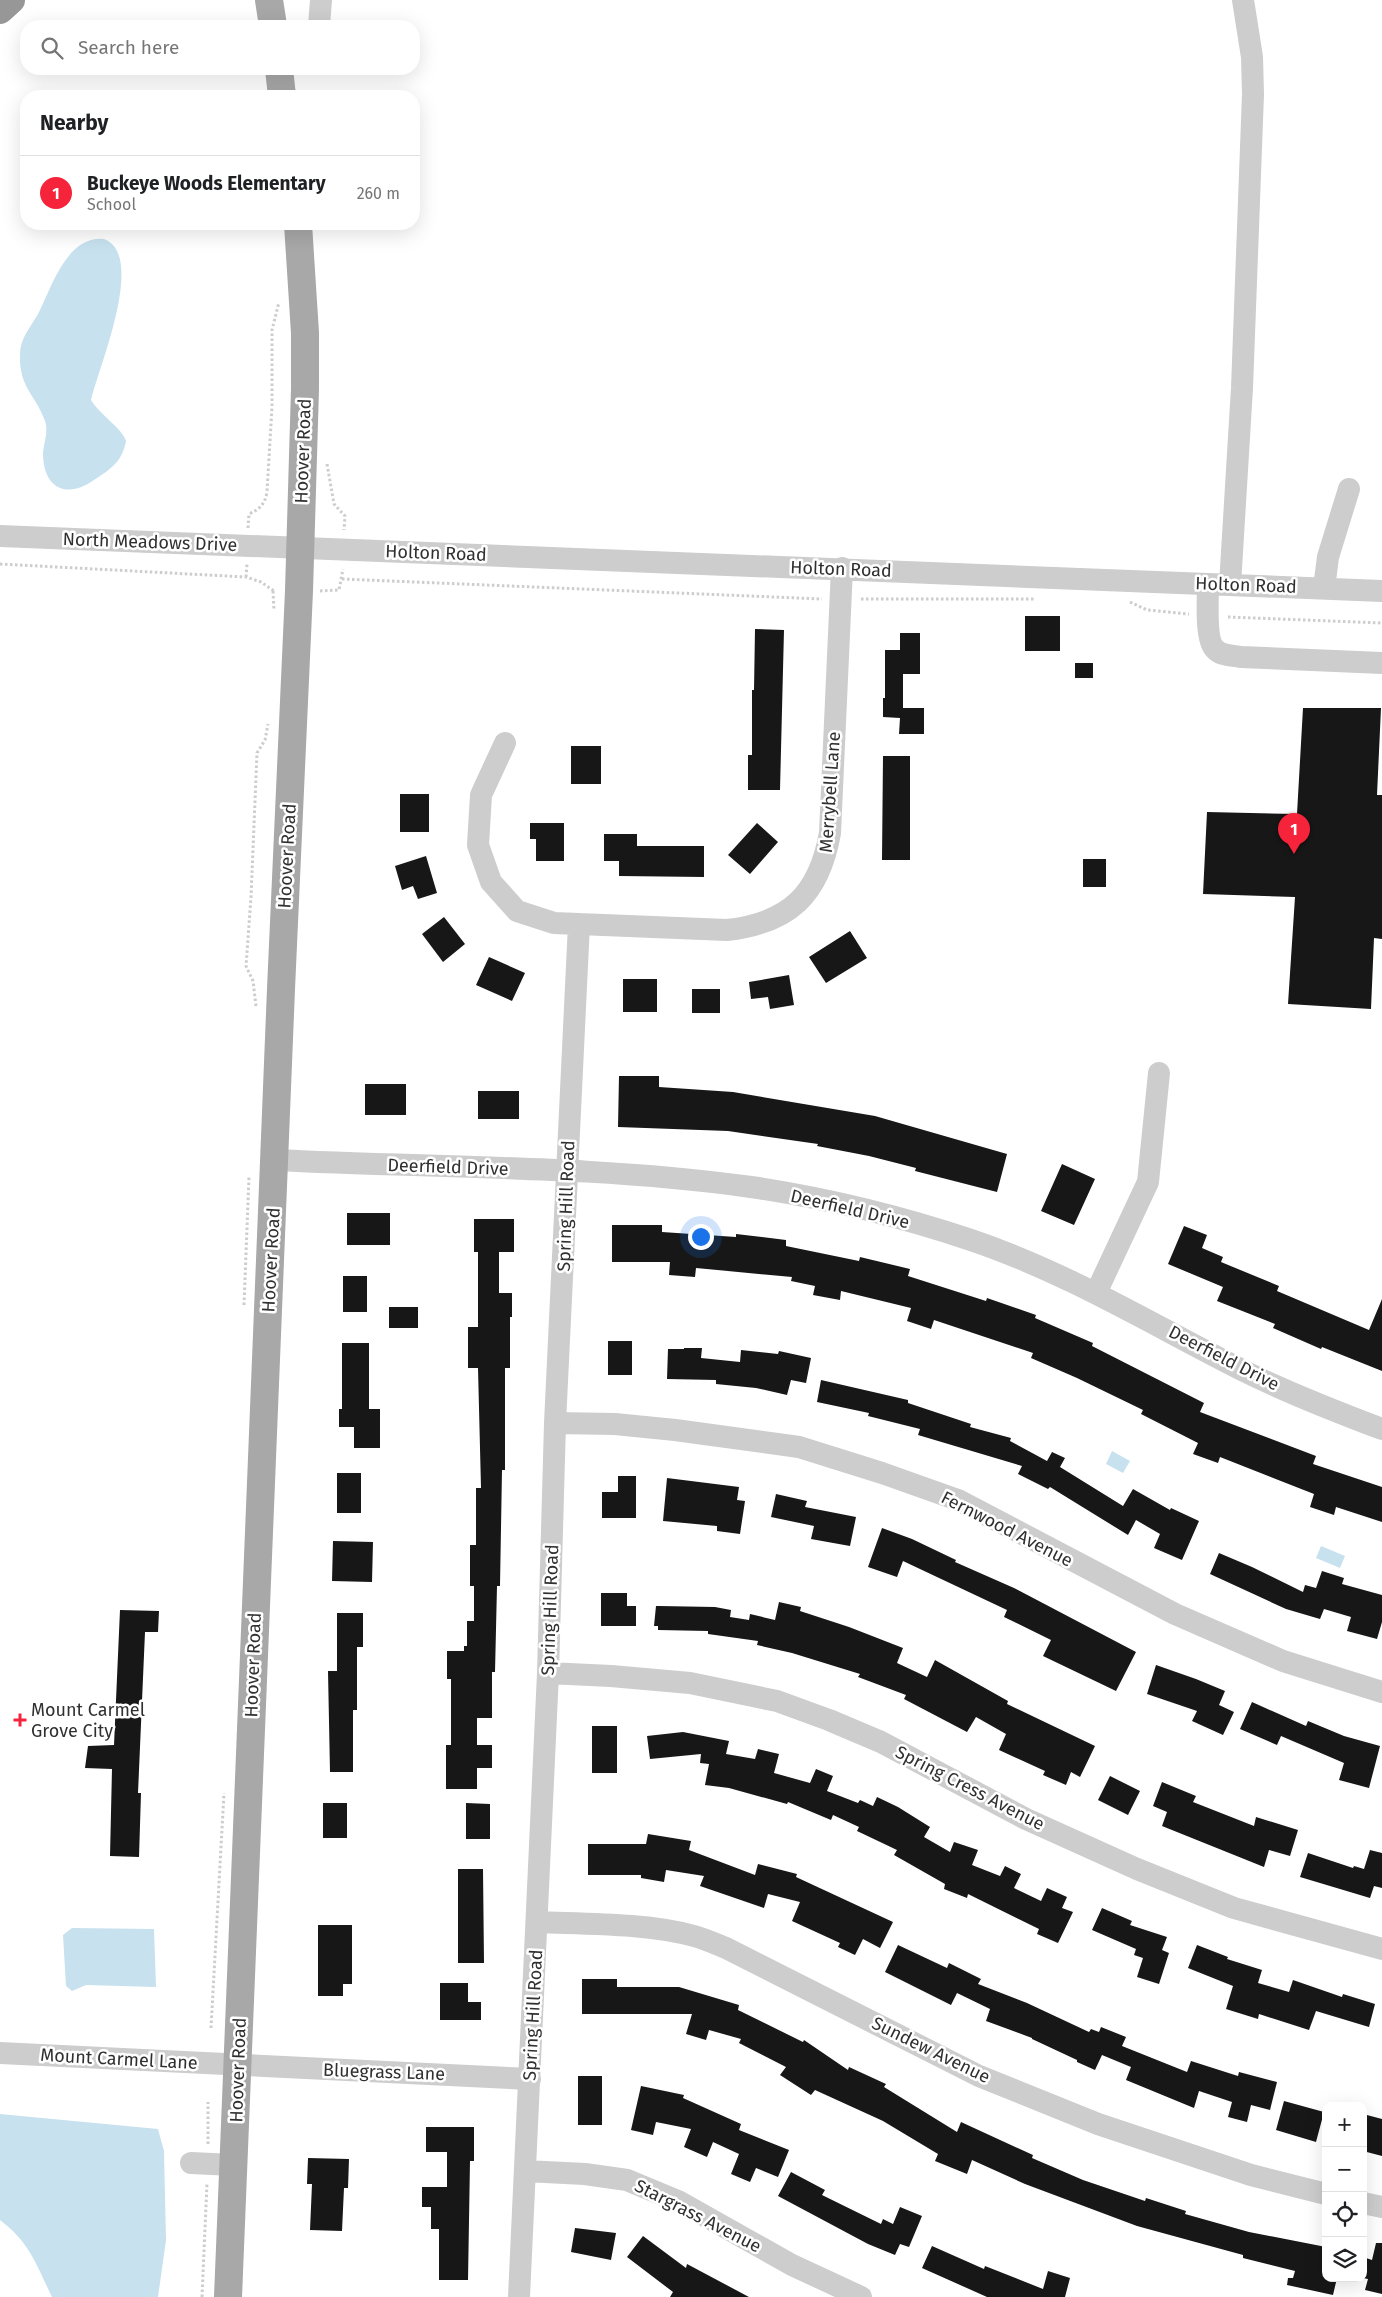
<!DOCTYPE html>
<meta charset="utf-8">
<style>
body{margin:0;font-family:"Fira Sans",sans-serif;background:#f2f2f2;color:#202124}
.controls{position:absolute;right:15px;bottom:15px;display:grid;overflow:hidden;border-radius:10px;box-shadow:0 5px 20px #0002}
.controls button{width:45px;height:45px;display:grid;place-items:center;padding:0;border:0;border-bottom:1px solid #e0e0e0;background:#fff;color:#202124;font:25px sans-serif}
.you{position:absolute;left:700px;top:1236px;width:18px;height:18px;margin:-12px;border:4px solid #fff;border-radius:50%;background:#1a73e8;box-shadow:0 0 0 8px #1a73e833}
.badge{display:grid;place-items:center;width:32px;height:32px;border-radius:50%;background:#f5243a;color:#fff;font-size:16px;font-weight:700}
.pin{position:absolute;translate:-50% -41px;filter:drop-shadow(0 1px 2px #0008)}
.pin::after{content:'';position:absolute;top:26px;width:18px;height:15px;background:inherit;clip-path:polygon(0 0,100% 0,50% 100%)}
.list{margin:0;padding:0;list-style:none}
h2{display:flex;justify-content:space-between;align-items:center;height:65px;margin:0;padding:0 20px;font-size:21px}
h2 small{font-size:16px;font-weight:400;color:#757577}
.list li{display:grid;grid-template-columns:32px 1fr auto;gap:15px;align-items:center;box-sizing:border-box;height:75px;padding:0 20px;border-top:1px solid #e0e0e0}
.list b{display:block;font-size:19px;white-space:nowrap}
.list p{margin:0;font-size:16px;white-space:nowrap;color:#757577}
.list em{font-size:16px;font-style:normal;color:#757577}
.icon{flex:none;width:28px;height:28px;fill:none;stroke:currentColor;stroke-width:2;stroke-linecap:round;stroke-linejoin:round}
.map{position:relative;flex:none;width:1382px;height:2297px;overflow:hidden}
.search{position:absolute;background:#fff;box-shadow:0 5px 20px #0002;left:20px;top:20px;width:400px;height:55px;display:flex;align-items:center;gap:12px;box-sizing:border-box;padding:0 18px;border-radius:20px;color:#757577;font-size:19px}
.panel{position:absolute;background:#fff;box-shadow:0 5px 20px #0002;left:20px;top:90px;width:400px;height:140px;border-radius:20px}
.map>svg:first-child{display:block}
</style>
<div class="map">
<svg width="1382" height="2297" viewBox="0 0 1382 2297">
<rect width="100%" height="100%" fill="#fff"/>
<path fill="#c7e1ef" d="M104,239C147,255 98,369 91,400C99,414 122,428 126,441C122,462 111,469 94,480C67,499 44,489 43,455C43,444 49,433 45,421C36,395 19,388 20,355C20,338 30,328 38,314C52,287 66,236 104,239Z
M1112,1451L1130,1461L1123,1473L1106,1464Z
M1321,1546L1345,1556L1340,1568L1316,1558Z
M72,1928L154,1929L156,1987L86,1985L72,1991L66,1986L63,1935Z
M0,2114L158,2129L164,2151L166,2240L158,2297H52C36,2264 30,2243 0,2220Z"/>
<path fill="#171717" d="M1025,616H1060V651H1025Z
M755,629L784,630L780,790H748V755H752V690H754Z
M900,633H920V674H903V708H924V734H899L900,718L883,717V698H885V650H900Z
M1075,663H1093V678H1075Z
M1303,708H1381L1377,795H1382V939L1374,938L1371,1009L1288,1004L1295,897L1203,894L1207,812L1297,814Z
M571,746H601V784H571Z
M883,756H910V860H882Z
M400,794H429V832H400Z
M530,823H564V861H536V839H530Z
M757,823L778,842L750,874L728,855Z
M604,834H637V846H704V877L619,876V861H604Z
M426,856L437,893L418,899L413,886L402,890L395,866Z
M1083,859H1106V887H1083Z
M444,917L465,944L443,962L422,934Z
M850,931L867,958L826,983L809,957Z
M489,957L525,973L512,1001L476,985Z
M789,975L794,1005L770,1009L768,997L751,999L749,982Z
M623,979H657V1012H623Z
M692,989H720V1013H692Z
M619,1076H659V1087L733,1092L875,1116L1007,1154L997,1192L915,1171L916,1168L869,1156L817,1146L818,1144L728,1131L618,1127Z
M365,1084H406V1115H365Z
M478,1091H519V1119H478Z
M1062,1164L1095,1179L1074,1225L1041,1211Z
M347,1213H390V1245H347Z
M474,1219H514V1252H499V1293H512V1317H510V1368H505V1470H502L500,1586H497L495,1672H492V1718H477V1745H492V1768H477V1789H446V1745H451V1679H447V1651H464V1646H467V1621H474V1586H470V1545H476V1488H481L478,1368H468V1327H478V1252H474Z
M612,1225H662V1232L736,1237V1234L786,1240V1246L859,1261L860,1257L910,1269L908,1276L986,1301L987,1298L1036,1315L1035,1318L1093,1343L1092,1346L1204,1403L1200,1412L1316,1456L1313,1464L1382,1487V1522L1336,1507L1334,1515L1310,1507L1314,1494L1220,1457L1218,1463L1193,1454L1198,1443L1141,1414L1143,1410L1077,1378L1031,1358L1033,1353L934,1320L931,1329L907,1321L911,1308L841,1291L840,1300L813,1295L815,1286L791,1281L792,1277L696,1268L695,1277L669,1275L670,1262H612Z
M1184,1226L1207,1235L1202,1248L1223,1257L1221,1262L1279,1286L1277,1291L1369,1330L1382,1299V1371L1322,1347L1321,1349L1273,1328L1275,1324L1217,1301L1223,1287L1168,1264Z
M343,1276H367V1312H343Z
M389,1307H418V1328H389Z
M608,1341H632V1375H608Z
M342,1343H369V1409H380V1448H354V1427H339V1409H342Z
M684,1348H702L701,1358L740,1362L741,1350L778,1354L779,1351L811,1358L806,1383L791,1380L787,1395L756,1388L716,1384V1380L667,1379L668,1349H684Z
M821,1380L908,1400V1403L971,1424L970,1427L1011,1438L1010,1441L1047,1461L1052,1452L1065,1458L1060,1467L1123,1506L1133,1489L1170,1510L1171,1508L1199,1521L1182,1560L1154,1548L1160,1534L1136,1520L1128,1535L1050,1487L1048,1489L1018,1474L1022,1466L918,1435L920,1429L868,1416L869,1413L817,1402Z
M337,1473H361V1513H337Z
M618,1476H636V1518H602V1492H618Z
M667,1478L739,1487L737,1500L745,1501L740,1534L717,1531V1526L663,1521Z
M776,1494L807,1501L805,1507L856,1517L850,1546L811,1539L814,1526L771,1517Z
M882,1528L912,1539L956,1560L955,1562L1014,1588L1136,1652L1116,1691L1043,1656L1051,1640L1004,1617L1007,1610L903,1561L897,1577L868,1567Z
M333,1541L373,1542L372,1582L332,1581Z
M1219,1553L1252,1567L1303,1592L1305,1585L1316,1588L1322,1571L1344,1578L1342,1584L1382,1595V1622L1377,1639L1347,1631L1351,1617L1324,1609L1320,1619L1286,1609L1210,1574Z
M601,1593H627V1606H636V1626H601Z
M779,1602L801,1607L800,1611L849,1627L903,1648L897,1663L927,1677L935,1660L1008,1701L1007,1704L1095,1746L1080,1777L1071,1772L1066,1785L1043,1775L1045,1771L999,1750L1006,1734L976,1717L967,1732L904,1699L906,1695L858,1677L860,1674L792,1653L757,1645L758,1641L708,1634V1631L658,1630V1626H654L656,1606H659L715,1607L731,1610L730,1617L749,1620L750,1614L775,1620Z
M120,1610L159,1611L158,1632H145L138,1793H141L139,1857L110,1856L112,1769L85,1768L88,1746L114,1745Z
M337,1613H363V1647H357V1710H353V1772H330L328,1671H337Z
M1156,1665L1196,1679L1225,1691L1219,1705L1234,1712L1223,1735L1192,1721L1197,1711L1147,1694Z
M1252,1702L1306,1726L1308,1721L1344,1736L1380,1746L1369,1788L1339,1780L1344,1763L1281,1736L1277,1745L1240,1729Z
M592,1726H617V1773H592Z
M683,1732L729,1741L726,1754L755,1759L758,1749L779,1754L774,1773L810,1783L816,1769L833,1776L827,1791L858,1803L860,1800L873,1806L877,1797L898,1807L930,1827L924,1837L950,1852L954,1842L978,1850L972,1865L1000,1876L1005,1866L1021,1874L1014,1888L1041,1901L1047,1888L1067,1897L1062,1908L1073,1912L1058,1943L1037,1934L1039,1929L968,1894L967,1898L944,1889L945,1884L894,1855L897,1850L857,1831L859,1827L833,1815L831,1820L788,1802L787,1804L729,1788L705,1785L709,1764L700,1763L701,1754L650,1759L647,1736Z
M1110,1776L1140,1791L1128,1815L1098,1800Z
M1162,1782L1196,1796L1193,1802L1254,1826L1256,1817L1298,1830L1290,1856L1269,1850L1264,1867L1162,1826L1167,1812L1153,1806Z
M323,1803H347V1838H323Z
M466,1803L490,1804V1839H466Z
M648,1834L691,1841L689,1850L755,1875L758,1864L797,1874L796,1877L893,1922L880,1948L863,1939L855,1955L838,1947L840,1943L792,1921L800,1902L768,1894L764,1908L700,1886L704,1876L666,1870L664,1882L641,1878V1875H588V1844H646Z
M1370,1850L1382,1853V1888L1374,1886L1370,1898L1300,1877L1308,1853L1353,1868L1354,1866L1364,1869Z
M458,1869H483L484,1963H458Z
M1102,1908L1132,1921L1130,1925L1167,1937L1162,1950L1169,1953L1159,1984L1137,1977L1143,1958L1134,1955L1136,1949L1092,1930Z
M318,1925H352V1984H343V1996H318Z
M898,1945L947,1968L949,1963L981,1979L978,1984L1027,2003L1089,2032L1091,2029L1099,2032L1101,2027L1126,2037L1122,2046L1187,2072L1191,2061L1238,2076L1239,2072L1277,2082L1270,2110L1251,2105L1247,2122L1228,2117L1232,2102L1199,2091L1194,2108L1126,2080L1131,2067L1102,2055L1095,2070L1077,2062V2060L1032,2039V2038L986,2021L990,2009L957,1993L951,2005L885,1972Z
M1197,1945L1228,1957L1227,1959L1262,1970L1258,1983L1289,1992L1293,1980L1342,1997L1343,1994L1375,2004L1369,2027L1316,2011L1309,2030L1259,2014L1258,2019L1226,2009L1233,1986L1188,1968Z
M582,1979H617V1987H679L739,2005L738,2010L803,2042L804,2040L848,2070L849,2067L886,2084L884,2087L957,2132L961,2122L1033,2155L1032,2158L1083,2180L1145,2201L1146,2198L1186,2211L1185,2214L1249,2232L1326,2247V2278H1337L1333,2295L1287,2285L1288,2278H1293L1295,2271L1243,2258V2255L1137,2226L1025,2184L972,2160L967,2174L935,2161L938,2154L883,2121L815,2090L811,2095L780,2075L786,2067L739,2043L741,2039L709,2030L706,2040L686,2034L692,2014H582Z
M440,1983H468V2002H481V2020H440Z
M578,2076H602V2125H578Z
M641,2086L684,2095L683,2098L741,2124L739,2130L789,2150L778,2177L756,2168L750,2182L731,2174L739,2154L713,2142L707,2157L684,2147L691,2129L656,2122L653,2135L631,2130Z
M1284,2101L1324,2112L1316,2142L1276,2130Z
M1363,2114L1382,2119V2156L1363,2151Z
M426,2127H474V2161H470L468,2280H439V2229H431V2207H422V2187H447V2152H426Z
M308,2158L349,2159L348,2188H344L342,2231L310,2230L312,2184H307Z
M791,2172L825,2190L822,2195L881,2224L883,2219L893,2224L900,2207L922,2216L909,2247L900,2244L895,2255L868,2244L778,2196Z
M575,2228L616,2233L611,2260L571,2252Z
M643,2236L686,2268L687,2264L749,2297H670L673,2292L627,2257Z
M1376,2243H1382V2294L1365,2290L1368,2279L1363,2278V2257L1372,2260Z
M932,2246L984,2269L985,2266L1043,2289L1048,2271L1070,2278L1065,2297H987L922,2268Z"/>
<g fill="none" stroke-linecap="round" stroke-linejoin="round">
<path stroke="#cdcdcd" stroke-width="3" stroke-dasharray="2.5 2.5" stroke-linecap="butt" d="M327,464L334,504L345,516L344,530
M248,528L249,514C260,509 265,504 267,492L272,407V330L279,302
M0,564L246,577L261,582L274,591
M246,577L247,564
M342,579L822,599
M273,591L274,611
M320,591L339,590L343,569
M861,599H1034
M1130,602L1147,610L1189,614
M1228,617L1382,623
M256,1006L253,981L246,966L251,897L257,753L265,740L268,724
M244,1305L249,1177
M211,2028L224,1793
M208,2144V2102
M202,2297L207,2183"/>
<path stroke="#cdcdcd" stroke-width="22" d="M319,26L321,0
M0,536L1382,591
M1208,584C1208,597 1205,640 1215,649C1221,656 1232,655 1241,657L1382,663
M1230,585L1242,388L1253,94L1252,57L1243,0
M1324,588L1328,557L1349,489
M505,743L481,795L478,845L491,882L517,911L554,923L727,930C789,923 819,895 830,833L842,568
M275,1160C433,1168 594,1165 751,1187C825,1198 899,1216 971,1240C1069,1273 1156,1327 1248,1373C1291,1394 1337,1412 1382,1429
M1096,1293L1148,1182L1159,1073
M555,1423L615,1424L675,1430L799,1447L882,1473L958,1500L1175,1614L1283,1661L1382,1692
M548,1673L611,1676L690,1683L777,1701L829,1720L881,1742L1026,1819L1137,1869L1234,1908L1382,1949
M537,1922C584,1924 648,1923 694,1936C705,1939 716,1944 726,1948L979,2076L1098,2124L1251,2175L1326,2194
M0,2053L530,2079
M191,2163L233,2165
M525,2171L585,2174L627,2180L680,2202L792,2265L861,2297
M1363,2203L1382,2207
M519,2297L548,1673L555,1423L579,924"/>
<path stroke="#a8a8a8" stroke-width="28" d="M269,0L273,26
M279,69L282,96
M228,2297L281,989L299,591L305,389V333L298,224"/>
<path stroke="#979797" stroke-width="28" d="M0,10L11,0"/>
</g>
<path fill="#f5243a" stroke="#fff" stroke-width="2" d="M17.5 1712.5h5v5h5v5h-5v5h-5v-5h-5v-5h5z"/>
<g text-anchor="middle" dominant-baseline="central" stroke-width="5" stroke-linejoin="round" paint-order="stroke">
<g font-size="18" fill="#303030" stroke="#fff">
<text transform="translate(303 451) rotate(-88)">Hoover Road</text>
<text transform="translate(150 542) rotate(2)">North Meadows Drive</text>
<text transform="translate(436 553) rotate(2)">Holton Road</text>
<text transform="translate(841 569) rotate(2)">Holton Road</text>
<text transform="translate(1246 585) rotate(2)">Holton Road</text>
<text transform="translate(830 792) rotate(-86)">Merrybell Lane</text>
<text transform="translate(287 856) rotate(-87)">Hoover Road</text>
<text transform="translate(448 1167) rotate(2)">Deerfield Drive</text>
<text transform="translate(566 1206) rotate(-88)">Spring Hill Road</text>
<text transform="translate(850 1209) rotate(13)">Deerfield Drive</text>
<text transform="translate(271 1260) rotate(-87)">Hoover Road</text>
<text transform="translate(1224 1358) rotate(27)">Deerfield Drive</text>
<text transform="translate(1007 1529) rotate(27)">Fernwood Avenue</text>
<text transform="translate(550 1610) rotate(-88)">Spring Hill Road</text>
<text transform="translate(253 1665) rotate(-88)">Hoover Road</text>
<text transform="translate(970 1788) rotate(27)">Spring Cress Avenue</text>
<text transform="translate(533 2015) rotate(-87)">Spring Hill Road</text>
<text transform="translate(931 2050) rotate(26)">Sundew Avenue</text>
<text transform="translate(119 2059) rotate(3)">Mount Carmel Lane</text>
<text transform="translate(238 2070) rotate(-88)">Hoover Road</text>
<text transform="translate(384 2072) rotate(2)">Bluegrass Lane</text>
<text transform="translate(698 2216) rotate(27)">Stargrass Avenue</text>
</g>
<g font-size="18" fill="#303030" stroke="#fff" text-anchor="start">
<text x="31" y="1710">Mount Carmel<tspan x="31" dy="21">Grove City</tspan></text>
</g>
</g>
</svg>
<div class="controls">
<button>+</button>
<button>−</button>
<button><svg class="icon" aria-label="locate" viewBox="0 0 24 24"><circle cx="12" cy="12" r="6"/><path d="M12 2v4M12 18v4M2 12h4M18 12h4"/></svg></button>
<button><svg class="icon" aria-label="layers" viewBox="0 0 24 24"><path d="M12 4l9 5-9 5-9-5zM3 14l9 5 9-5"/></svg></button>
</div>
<div class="you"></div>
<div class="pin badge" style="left:1294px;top:854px">1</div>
<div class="search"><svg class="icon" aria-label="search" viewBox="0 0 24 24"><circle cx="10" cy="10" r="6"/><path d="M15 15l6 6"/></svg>Search here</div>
<section class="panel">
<h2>Nearby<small></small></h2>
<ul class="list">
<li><span class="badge">1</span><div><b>Buckeye Woods Elementary</b><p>School</p></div><em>260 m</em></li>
</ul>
</section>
</div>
